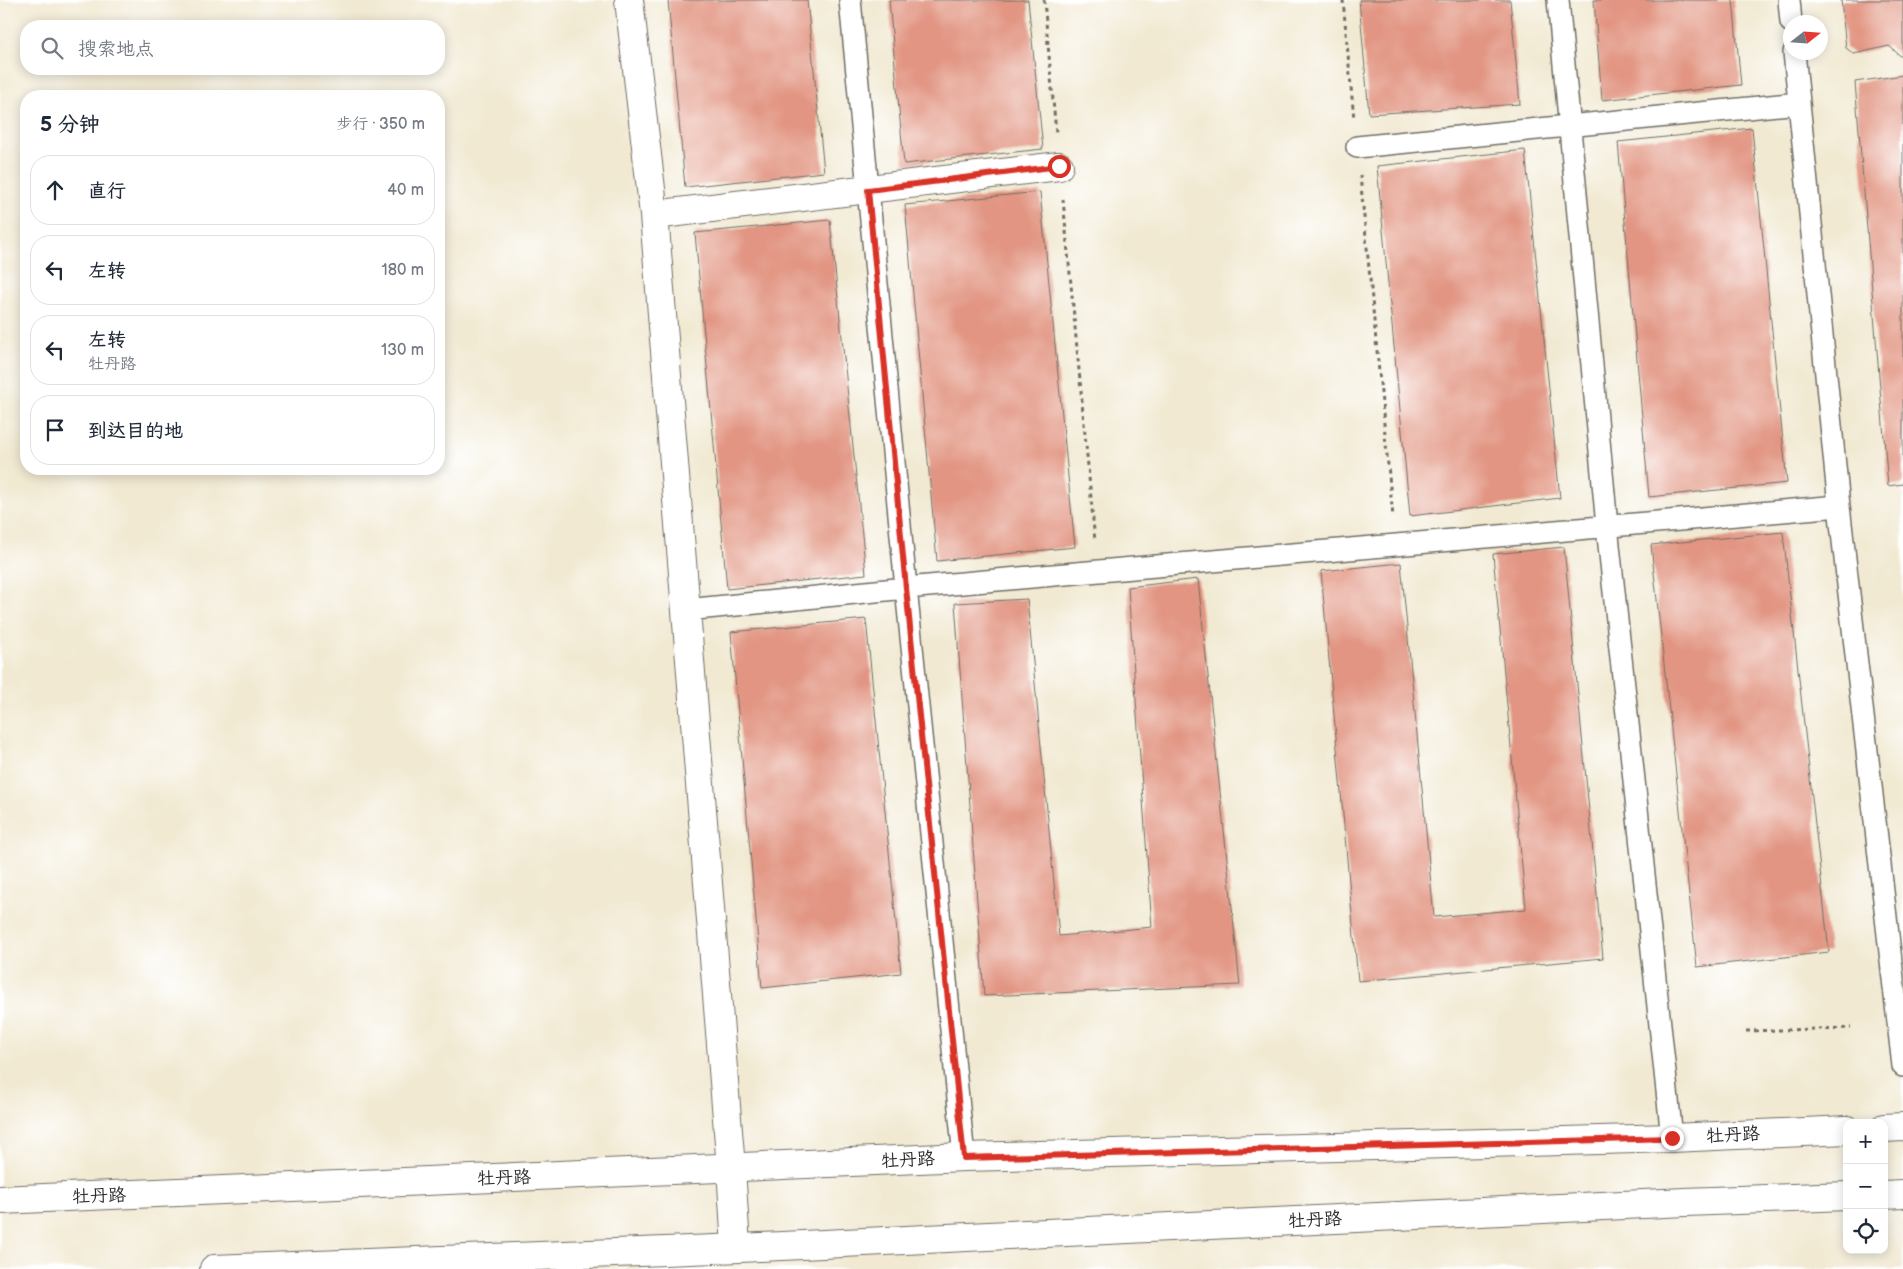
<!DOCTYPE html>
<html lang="zh">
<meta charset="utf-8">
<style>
body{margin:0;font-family:"Balsamiq Sans","LXGW WenKai TC",sans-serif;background:#f2f2f3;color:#1f2937}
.controls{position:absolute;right:15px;bottom:15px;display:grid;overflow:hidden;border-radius:10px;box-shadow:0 2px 12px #0003}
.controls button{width:45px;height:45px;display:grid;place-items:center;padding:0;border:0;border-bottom:1px solid #e0e1e3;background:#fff;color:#1f2937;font:25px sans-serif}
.compass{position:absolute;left:1783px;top:15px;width:45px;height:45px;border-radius:50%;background:#fff;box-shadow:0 2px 12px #0003;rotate:73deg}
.stop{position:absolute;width:15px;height:15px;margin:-11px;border:4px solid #d93025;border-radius:50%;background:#fff}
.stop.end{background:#d93025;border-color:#fff;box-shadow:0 1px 5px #0008}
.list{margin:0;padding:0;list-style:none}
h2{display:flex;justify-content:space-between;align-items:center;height:65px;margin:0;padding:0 20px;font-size:21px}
h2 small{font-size:16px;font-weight:400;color:#747a83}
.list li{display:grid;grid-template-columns:32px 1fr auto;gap:15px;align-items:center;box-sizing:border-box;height:70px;margin:0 10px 10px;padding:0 10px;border:1px solid #e0e1e3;border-radius:20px}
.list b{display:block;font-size:19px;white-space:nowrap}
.list p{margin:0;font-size:16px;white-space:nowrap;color:#747a83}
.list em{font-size:16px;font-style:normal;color:#747a83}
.icon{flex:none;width:28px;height:28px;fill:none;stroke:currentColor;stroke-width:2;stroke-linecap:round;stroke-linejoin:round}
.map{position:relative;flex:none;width:1903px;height:1269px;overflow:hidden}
.search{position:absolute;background:#fff;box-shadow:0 2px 12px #0003;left:20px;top:20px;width:425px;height:55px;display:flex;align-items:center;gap:12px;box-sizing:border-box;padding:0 18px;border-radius:20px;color:#747a83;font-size:19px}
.panel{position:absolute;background:#fff;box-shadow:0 2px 12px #0003;left:20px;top:90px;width:425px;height:385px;border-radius:20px}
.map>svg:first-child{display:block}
</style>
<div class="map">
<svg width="1903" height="1269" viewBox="0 0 1903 1269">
<rect width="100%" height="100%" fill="#fff"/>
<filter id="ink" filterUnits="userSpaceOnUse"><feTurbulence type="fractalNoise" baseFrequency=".02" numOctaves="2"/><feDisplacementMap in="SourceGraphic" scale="10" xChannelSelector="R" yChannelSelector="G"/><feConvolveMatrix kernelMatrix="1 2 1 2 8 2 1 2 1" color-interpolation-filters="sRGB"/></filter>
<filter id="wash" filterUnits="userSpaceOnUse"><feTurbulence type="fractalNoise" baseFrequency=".0096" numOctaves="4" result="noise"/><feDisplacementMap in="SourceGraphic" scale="20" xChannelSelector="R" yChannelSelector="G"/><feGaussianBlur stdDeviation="1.12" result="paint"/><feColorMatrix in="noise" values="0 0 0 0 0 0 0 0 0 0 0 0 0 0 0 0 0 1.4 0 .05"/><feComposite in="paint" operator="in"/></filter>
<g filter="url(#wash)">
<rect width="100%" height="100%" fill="#f1e9d2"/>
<g id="blocks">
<path fill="#e29582" d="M668,0H807L824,172L685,187Z
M889,0H1028L1043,149L904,164Z
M1359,0H1510L1520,104L1369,114Z
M1594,0H1733L1741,85L1602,100Z
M1841,0H1903V58L1889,46L1854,54L1846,48Z
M1903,75V484L1888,486L1855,82Z
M1752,128L1787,483L1649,497L1618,142Z
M1525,150L1560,498L1410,516L1377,166Z
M1040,192L1075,547L937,561L905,205Z
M830,220L866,574L727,589L695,233Z
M1783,532L1829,952L1697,967L1651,545Z
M1564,547L1603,958L1358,981L1321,571L1401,563L1434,917L1526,909L1493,554Z
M1198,579L1240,985L984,996L955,603L1027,599L1059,936L1152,927L1128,587Z
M866,619L901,973L762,988L731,632Z"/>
</g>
</g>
<g filter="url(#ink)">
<use href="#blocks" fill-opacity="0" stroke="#706e65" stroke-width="1"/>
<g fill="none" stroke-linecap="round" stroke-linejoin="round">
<defs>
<path id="lane" d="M850,0L906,588L964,1157
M1558,0L1607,526L1672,1138
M1789,0L1791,22
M1794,52L1839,506L1903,1066
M1357,147L1799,103
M686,610L906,588L1839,506"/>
<path id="secondary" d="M629,0L654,215L731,1168L736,1247
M654,215L1059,166"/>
<path id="primary" d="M1884,1128L1903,1127
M1884,1195L1903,1194
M0,1200L964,1157L1672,1138L1847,1130
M214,1269L740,1248L1685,1202L1847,1196"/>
</defs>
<use href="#lane" stroke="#706e65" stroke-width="24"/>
<use href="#secondary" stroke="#706e65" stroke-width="30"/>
<use href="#primary" stroke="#706e65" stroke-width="30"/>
<path stroke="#706e65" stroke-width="3" stroke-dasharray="4 4" stroke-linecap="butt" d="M1044,0L1056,133
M1343,0L1354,119
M1360,175L1393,517
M1063,199L1095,541
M1746,1031L1851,1028"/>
<use href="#lane" stroke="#fff" stroke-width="21"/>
<use href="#secondary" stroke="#fff" stroke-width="28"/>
<use href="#primary" stroke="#fff" stroke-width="28"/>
</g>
</g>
<g fill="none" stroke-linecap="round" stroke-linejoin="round" filter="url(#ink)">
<path stroke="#d93025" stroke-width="6" d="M1059,166L868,190L906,588L964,1158L1672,1138"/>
</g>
<g text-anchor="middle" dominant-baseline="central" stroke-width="4" stroke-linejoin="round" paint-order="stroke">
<g font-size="18" fill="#2b2b2b" stroke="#fff">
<text transform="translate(1733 1135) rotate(-3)">牡丹路</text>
<text transform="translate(908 1160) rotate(-3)">牡丹路</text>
<text transform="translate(504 1178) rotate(-2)">牡丹路</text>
<text transform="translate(99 1196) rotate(-2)">牡丹路</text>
<text transform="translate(1315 1220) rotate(-3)">牡丹路</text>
</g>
</g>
</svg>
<div class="controls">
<button>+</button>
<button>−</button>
<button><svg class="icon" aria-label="locate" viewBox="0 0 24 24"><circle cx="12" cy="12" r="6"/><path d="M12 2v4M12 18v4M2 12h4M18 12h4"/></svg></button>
</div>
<svg class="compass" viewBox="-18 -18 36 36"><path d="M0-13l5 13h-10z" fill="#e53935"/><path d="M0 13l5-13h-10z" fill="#747a83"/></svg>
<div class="stop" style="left:1059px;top:166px"></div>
<div class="stop end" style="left:1672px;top:1138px"></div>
<div class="search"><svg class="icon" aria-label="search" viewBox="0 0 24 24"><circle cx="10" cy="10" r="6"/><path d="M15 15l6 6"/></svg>搜索地点</div>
<section class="panel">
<h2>5 分钟<small>步行 · 350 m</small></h2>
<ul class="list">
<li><svg class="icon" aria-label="ahead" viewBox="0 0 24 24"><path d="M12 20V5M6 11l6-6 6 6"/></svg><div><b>直行</b></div><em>40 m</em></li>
<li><svg class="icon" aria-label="left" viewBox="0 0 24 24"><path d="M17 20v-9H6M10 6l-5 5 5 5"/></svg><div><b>左转</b></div><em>180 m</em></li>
<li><svg class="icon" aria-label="left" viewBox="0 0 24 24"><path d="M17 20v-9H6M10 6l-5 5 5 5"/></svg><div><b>左转</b><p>牡丹路</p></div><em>130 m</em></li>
<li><svg class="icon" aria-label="arrive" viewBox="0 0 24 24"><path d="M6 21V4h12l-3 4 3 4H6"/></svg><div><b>到达目的地</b></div></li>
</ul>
</section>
</div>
